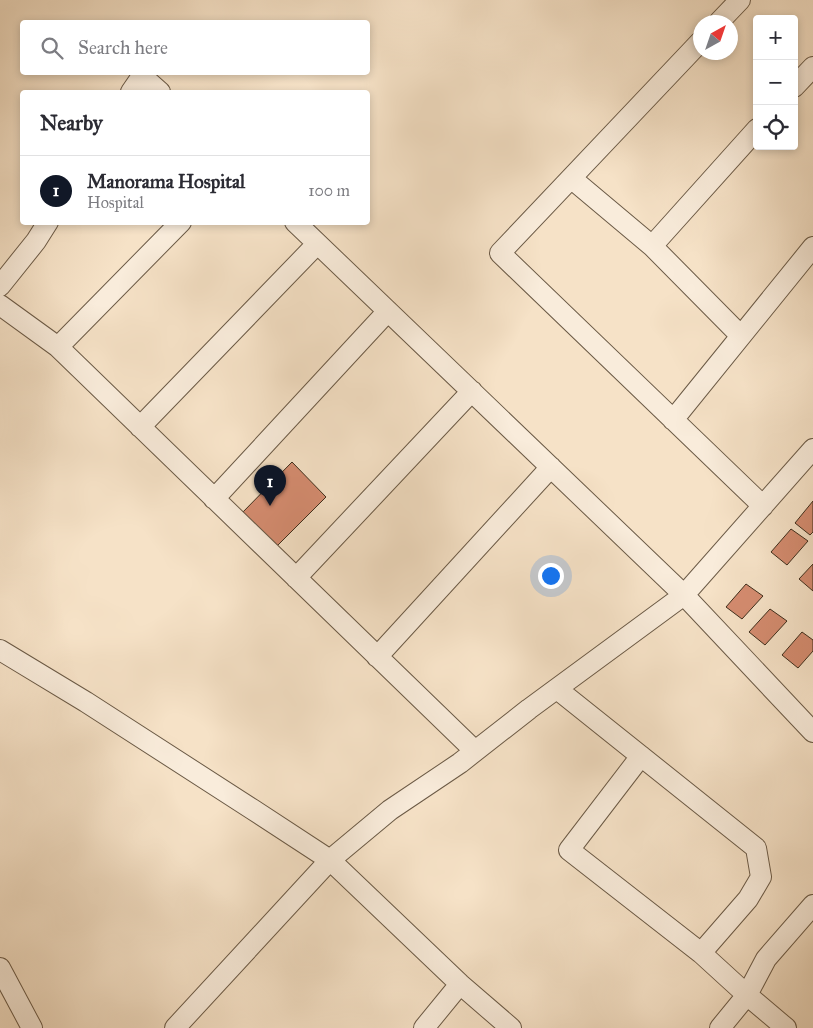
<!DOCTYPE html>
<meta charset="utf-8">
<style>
body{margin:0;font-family:"IM FELL Great Primer",serif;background:#f7f7f7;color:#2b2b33}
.controls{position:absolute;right:15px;top:15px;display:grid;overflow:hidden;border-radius:5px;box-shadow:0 2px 8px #0003}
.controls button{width:45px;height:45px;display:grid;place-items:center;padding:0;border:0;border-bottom:1px solid #e1e1e2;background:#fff;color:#2b2b33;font:25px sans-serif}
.compass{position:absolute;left:693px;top:15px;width:45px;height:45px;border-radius:50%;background:#fff;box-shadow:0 2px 8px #0003;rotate:40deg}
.you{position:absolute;left:550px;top:575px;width:18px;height:18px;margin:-12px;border:4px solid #fff;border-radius:50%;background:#1a73e8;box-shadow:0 0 0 8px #1a73e833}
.badge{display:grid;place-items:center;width:32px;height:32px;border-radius:50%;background:#111827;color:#fff;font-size:16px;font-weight:700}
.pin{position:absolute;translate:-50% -41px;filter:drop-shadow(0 1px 2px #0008)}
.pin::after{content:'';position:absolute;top:26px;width:18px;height:15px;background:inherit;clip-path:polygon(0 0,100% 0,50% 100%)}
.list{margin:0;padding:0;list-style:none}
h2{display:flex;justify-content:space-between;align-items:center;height:65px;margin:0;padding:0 20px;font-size:21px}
h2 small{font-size:16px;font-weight:400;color:#7c7c81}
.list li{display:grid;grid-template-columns:32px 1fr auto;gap:15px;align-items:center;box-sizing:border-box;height:70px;padding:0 20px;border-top:1px solid #e1e1e2}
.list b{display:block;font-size:19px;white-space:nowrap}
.list p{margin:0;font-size:16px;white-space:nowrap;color:#7c7c81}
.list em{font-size:16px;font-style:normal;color:#7c7c81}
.icon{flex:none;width:28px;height:28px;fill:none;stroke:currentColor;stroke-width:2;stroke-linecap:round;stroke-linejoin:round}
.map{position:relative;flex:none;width:813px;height:1028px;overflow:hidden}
.search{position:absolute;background:#fff;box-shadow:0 2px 8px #0003;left:20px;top:20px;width:350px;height:55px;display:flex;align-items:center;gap:12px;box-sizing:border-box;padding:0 18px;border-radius:5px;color:#7c7c81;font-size:19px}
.panel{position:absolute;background:#fff;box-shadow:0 2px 8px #0003;left:20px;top:90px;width:350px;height:135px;border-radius:5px}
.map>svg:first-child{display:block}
</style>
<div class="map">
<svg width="813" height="1028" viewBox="0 0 813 1028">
<rect width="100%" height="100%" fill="#f6e2c7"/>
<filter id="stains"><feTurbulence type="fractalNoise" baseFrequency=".004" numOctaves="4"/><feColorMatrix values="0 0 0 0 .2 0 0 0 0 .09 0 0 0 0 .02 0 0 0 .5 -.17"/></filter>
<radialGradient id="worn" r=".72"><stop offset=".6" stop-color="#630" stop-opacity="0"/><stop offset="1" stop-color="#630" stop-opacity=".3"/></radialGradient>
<path fill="#d58c70" stroke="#3d2d1b" d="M292,462L326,497L275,548L241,514Z
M813,501V532L810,535L795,523Z
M791,529L808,541L787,565L771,552Z
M813,564V591L799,579Z
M746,584L763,596L742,619L726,607Z
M770,609L787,621L765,645L749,632Z
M802,632L813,640V651L798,668L782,655Z"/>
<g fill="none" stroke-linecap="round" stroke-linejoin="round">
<defs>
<path id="street" d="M719,22L740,0
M700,42L500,253L763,506
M794,87L813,67
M131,92L142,76L160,92
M571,178L652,246L741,336
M181,222L58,347L475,751
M295,222L684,595L813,732
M652,246L757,129
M0,286L36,241L48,222
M0,305L58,347
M673,420L813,247
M140,427L317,244
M214,499L388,311
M296,578L472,391
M0,650L86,702L252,809L330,860L460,984L511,1028
M377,657L551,467
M557,689L756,848L761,877L748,899L701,953
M641,756L569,850L701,953L747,995L786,1028
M0,968L32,1028
M175,1028L330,860L390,810L460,763L529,709L684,595L813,449
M424,1028L460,984
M720,1028L747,995L766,959L813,905"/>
</defs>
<use href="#street" stroke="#6b5a46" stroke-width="22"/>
<use href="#street" stroke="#f9ecdb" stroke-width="20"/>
</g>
<rect width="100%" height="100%" filter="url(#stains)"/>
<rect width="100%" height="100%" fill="url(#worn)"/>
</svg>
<div class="controls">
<button>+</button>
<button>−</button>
<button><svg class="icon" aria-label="locate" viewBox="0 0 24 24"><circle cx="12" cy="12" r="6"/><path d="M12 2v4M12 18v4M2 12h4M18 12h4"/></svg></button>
</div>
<svg class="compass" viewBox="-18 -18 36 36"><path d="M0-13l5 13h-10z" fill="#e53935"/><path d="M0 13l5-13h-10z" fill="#7c7c81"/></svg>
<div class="you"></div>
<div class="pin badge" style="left:270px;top:506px">1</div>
<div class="search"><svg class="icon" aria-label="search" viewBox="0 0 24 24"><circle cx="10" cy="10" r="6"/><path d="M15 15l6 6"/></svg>Search here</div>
<section class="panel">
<h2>Nearby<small></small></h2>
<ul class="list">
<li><span class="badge">1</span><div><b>Manorama Hospital</b><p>Hospital</p></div><em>100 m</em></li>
</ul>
</section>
</div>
